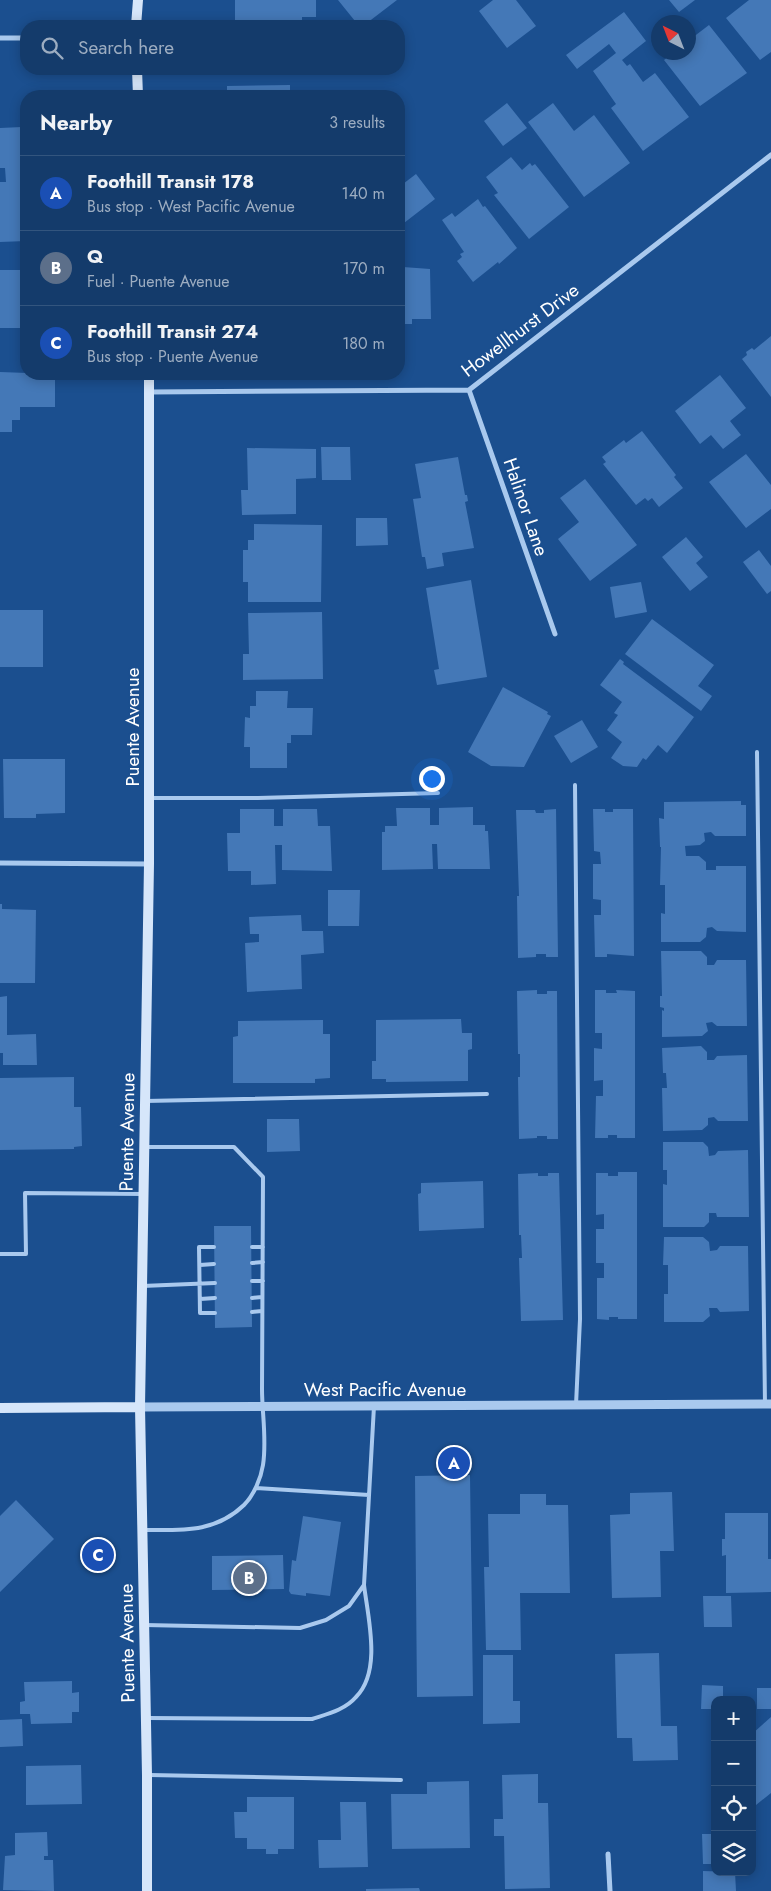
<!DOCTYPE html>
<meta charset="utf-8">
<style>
body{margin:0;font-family:Jost,sans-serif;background:#214673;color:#f1f3f6}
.controls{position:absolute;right:15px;bottom:15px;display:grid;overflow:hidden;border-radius:10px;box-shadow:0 2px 12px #0003}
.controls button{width:45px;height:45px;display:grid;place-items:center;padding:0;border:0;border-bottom:1px solid #33557e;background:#143b6b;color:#f1f3f6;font:25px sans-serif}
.compass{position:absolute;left:651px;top:15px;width:45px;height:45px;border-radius:50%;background:#143b6b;box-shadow:0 2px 12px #0003;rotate:318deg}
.you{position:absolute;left:431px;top:778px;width:18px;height:18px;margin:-12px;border:4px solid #fff;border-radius:50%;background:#1a73e8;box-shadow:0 0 0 8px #1a73e833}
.badge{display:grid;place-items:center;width:32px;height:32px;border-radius:50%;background:#8bbbb9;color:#fff;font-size:16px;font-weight:700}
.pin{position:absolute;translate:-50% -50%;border:2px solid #fff;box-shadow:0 1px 5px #0006}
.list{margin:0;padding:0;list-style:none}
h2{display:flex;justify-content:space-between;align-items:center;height:65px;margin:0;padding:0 20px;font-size:21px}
h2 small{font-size:16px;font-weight:400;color:#9dadc1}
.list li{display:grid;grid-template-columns:32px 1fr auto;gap:15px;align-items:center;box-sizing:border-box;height:75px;padding:0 20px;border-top:1px solid #33557e}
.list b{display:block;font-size:19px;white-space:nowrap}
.list p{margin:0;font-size:16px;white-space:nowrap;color:#9dadc1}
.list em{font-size:16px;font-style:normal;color:#9dadc1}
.icon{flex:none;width:28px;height:28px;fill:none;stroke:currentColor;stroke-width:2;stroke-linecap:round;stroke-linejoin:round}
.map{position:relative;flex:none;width:771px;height:1891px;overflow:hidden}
.search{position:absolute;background:#143b6b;box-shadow:0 2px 12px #0003;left:20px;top:20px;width:385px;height:55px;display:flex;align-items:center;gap:12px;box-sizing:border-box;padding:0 18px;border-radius:20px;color:#9dadc1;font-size:19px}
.panel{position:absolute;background:#143b6b;box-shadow:0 2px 12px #0003;left:20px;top:90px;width:385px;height:290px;border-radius:20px}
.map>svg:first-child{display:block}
</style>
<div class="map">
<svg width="771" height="1891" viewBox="0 0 771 1891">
<rect width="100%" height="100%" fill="#1b4f8f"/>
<path fill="#4478b7" d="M235,0H316V17H302V26H235Z
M338,0H397L363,26H359Z
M493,0H516L536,26L507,48L479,11Z
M669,0H695L679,12Z
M749,0H771V52L760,60L726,18Z
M624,12L646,41L622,60L627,66L630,64L643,82L655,73L689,117L643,151L611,108L616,104L593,71L616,53L609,44L577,69L566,55Z
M709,25L747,73L700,106L664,60L674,52H688V41Z
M254,69H303V72L254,73Z
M290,85V96H227V86Z
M507,103L527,128L503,146L484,121Z
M553,103L574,131L594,115L630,163L584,197L528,122Z
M22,127L23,153L26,152V241L0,242V182H6L5,168H0V128Z
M511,157L522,170L530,163L532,166L535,164L569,207L529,239L494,195L498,193L486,177Z
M416,174L435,199L404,223L399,215V187Z
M478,199L483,207L485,206L517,248L499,264L498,262L473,282L457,261L462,257L460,254L464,252L442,220L452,213L455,217Z
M399,259H403V267L430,269L431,319H412V324H399Z
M0,270H24V286H26V328H0Z
M771,336V397L742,359L747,355L746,352L752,348L754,350Z
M0,372L55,374V407H20V420H12V432H0Z
M720,375L746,408L730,421L741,435L723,449L711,435L700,444L675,411Z
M642,431L676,475L674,477L683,488L659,507L652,498L648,501L645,498L636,505L603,464L606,462L602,457L624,440L626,443Z
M321,447H350L351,480H322Z
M247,448L316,449V478L296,479V514L242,515L241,490H248Z
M746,454L771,485V509L746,528L709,482Z
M458,457L465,495H467L468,501L465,502L474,548L442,553L444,566L427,569L425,557H422L413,499L421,498L415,464Z
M585,479L637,545L590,581L558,539L579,522L560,498Z
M356,518H387L388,545L356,546Z
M254,524L322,525L321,602H248V582H243V550H248V540H254Z
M686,537L703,557L696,563L708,577L690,591L662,557Z
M759,550L771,566V591L767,594L743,562Z
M471,580L487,677L437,685L434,670L439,669L426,588Z
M641,582L647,612L615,618L610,587Z
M0,610H43V667H0Z
M322,612L323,679L243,680V654H249L248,613Z
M652,619L714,665L698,686L712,696L701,711L625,654Z
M620,659L624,662L623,664L694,717L667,753L658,745L646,760L643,758L637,767L623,766L611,758L622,742L607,730L618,715L614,713L622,702L600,685Z
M503,687L548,712L547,714L551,716L524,767L491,766L468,752Z
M256,691H288L287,708H313L312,735H291V743H287V768H250V747H244L245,717L250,718V706H256Z
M582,720L598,747L571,763L554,736Z
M3,759H65V813L36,814V818H4Z
M741,801V805H746V836H715L711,832L704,833L705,841L700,845L685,846L686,856H699L706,862V870H716V866H746V932L717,931L712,927L707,928L706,937L700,942H661V913L665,914V885H660L661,847H660L659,818L664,819V802Z
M473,807V825H485V831H488L490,869H438L437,844H432L433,869L382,870V832H385V826H397L396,808H430V825H439V808Z
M240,809H274V826H283V809H317L318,826H330L332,871L282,870V845H275L276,884L251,885V871H228L227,833H240Z
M556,809L558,957H546V954H536V957L518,958L517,896H519L516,810H535L536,813H544V810Z
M593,809H605V812H613V809H633L634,956L607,954V957H595L594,915H601V900L593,899V864H601L600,852L594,851Z
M328,890H360L359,926H328Z
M0,904H2V909L36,910L35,983H0Z
M301,915L302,931H323L324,953L301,955L302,989L247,992L245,943L259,942V934H250L249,917Z
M661,951H701L707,957V965H714L717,960H746L747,1026H717L712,1022L706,1023L708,1031L702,1036L662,1037V1010L664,1011V1008L660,1007V996H662Z
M537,990V994H547V991H557L558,1139H547V1136H537V1138L519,1139L518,1077H520V1054H518L517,991Z
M595,990H606V993H617L616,990L635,991V1138H617V1135H608V1138H595L596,1096H603V1080L594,1081V1048L602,1049V1033H595Z
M7,996V1035L36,1034L37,1065H3V1053H0V997Z
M461,1019L462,1033H472V1049L468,1050V1081L386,1082V1079H372V1061H376V1020Z
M323,1020V1034H330V1078L315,1079V1083H233V1037L238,1036V1021Z
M701,1046L707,1052V1060H714L717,1056L747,1055L748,1121H718L714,1117L708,1118V1125L702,1130L663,1131L662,1088H667L666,1073H663L662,1048Z
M74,1077V1107H81L82,1146L74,1147V1149L0,1150V1078Z
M267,1119H299L300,1151L267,1152Z
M663,1142H703L708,1147L709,1156L715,1155L718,1151L748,1150L749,1217H717L716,1213H709V1222L704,1227H663V1184L667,1185V1170H663Z
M618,1172H637V1319H618V1317H609V1320L597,1319V1278H604V1263H596V1229H604V1214L596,1215V1173H608V1176H618Z
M538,1173V1176H548V1173H559L563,1320L521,1321L519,1258H522L521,1235H519L518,1174Z
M483,1181L484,1228L419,1231L418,1194L421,1193V1183Z
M214,1226H251L252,1327L215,1328Z
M664,1237H703L709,1242L710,1251L717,1250L720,1246H748L749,1311L720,1312L717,1308H709L710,1316L703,1322H664V1294H668V1265H663Z
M470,1475L473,1696L417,1697L415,1476Z
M672,1492L674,1551H660L661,1597L612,1598L610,1515L630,1514V1493Z
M520,1494H546V1505H568L570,1593H520L521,1650H486L484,1567H489L488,1514H520Z
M16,1500L54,1539L0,1592V1516Z
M725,1513H768V1559H771V1592L726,1593V1555L722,1556V1539H725Z
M303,1516L341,1522L330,1596L306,1593V1596L291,1594L289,1591L292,1560L296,1561Z
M283,1555L284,1589L212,1590V1556Z
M703,1596H731L732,1627H704Z
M659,1653L661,1726H677L678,1760L633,1761L632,1738H617L615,1654Z
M483,1655H513V1701H520V1723L483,1724Z
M72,1681V1693L79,1692V1712H72V1723L31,1724L30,1714H20V1702L25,1701L24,1682Z
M702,1685L723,1686V1697H736V1700H715V1709H701Z
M757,1688H771V1709H757Z
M771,1717V1793L756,1805L752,1801V1734Z
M22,1719L23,1746L0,1747V1720Z
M81,1765L82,1804L26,1805V1766Z
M538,1774V1803H548L550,1888L505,1889L504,1836H494V1819H503L502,1775Z
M469,1781L470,1848L392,1849L391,1794H427V1782Z
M247,1797H294V1849H278V1854H266V1849H247V1838H235L234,1812H247Z
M340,1802H366L368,1867L319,1868L318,1840H341Z
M47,1832L48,1856H44V1860H53L54,1891L3,1890L5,1856L15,1855V1833Z
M702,1834H715V1864H703Z
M703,1871L735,1872L736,1891H703Z
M419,1888L420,1891H366V1889Z"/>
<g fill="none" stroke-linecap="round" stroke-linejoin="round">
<path stroke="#a9c9ee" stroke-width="4" d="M757,752L765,1405
M575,785L580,1319L576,1405
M149,798H258L438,793
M145,1101L487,1094
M214,1247H199L200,1313H215
M252,1247H263
M0,1254H26L25,1193L144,1194
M252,1263L263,1262
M200,1265L214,1264
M252,1281H263
M142,1286L215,1283
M252,1298L262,1297
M200,1299L215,1298
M252,1312L262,1311
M256,1488L369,1495
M144,1530C182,1530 215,1533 244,1505C254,1495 261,1478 263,1465C267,1440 262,1414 262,1389C262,1318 263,1248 263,1177L234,1147H145
M144,1625L300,1628L326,1620L349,1606L364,1585L374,1406
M148,1718L312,1719C327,1714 345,1710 356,1697C382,1671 368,1618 364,1585
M149,1775L401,1780"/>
<path stroke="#a9c9ee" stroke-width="5" d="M0,38H26
M469,390L555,634
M150,392L469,390L771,155
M0,863L149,864
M608,1854L610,1891"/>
<path stroke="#a9c9ee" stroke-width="9" d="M140,1407L771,1404"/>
<path stroke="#d6e6fa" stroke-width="10" d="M136,26L138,0
M137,69L138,96
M0,1408L140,1407
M147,1891V1775L140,1407L149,864V374"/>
</g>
<g text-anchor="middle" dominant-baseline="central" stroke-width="4" stroke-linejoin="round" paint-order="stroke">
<g font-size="19" fill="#fff" stroke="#1b4f8f">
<text transform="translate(520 330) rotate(-37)">Howellhurst Drive</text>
<text transform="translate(526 507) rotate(71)">Halinor Lane</text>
<text transform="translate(132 727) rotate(-90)">Puente Avenue</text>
<text transform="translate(127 1132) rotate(-89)">Puente Avenue</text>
<text x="385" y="1389">West Pacific Avenue</text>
<text transform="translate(127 1643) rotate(-91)">Puente Avenue</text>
</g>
</g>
</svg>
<div class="controls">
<button>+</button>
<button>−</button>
<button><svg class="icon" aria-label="locate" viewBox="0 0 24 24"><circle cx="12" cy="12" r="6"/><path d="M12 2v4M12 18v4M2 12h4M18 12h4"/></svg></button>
<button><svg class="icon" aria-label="layers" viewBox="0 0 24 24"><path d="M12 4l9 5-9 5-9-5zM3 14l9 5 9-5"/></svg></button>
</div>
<svg class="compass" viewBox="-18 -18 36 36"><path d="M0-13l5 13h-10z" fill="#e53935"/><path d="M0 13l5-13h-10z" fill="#9dadc1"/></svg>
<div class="you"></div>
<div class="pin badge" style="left:454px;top:1463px;background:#1a4fb4">A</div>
<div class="pin badge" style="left:249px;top:1578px;background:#5c6f8a">B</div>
<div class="pin badge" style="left:98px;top:1555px;background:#1a4fb4">C</div>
<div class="search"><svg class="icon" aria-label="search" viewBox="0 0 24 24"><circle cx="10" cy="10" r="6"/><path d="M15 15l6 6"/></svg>Search here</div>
<section class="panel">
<h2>Nearby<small>3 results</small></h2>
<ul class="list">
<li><span class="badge" style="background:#1a4fb4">A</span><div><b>Foothill Transit 178</b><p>Bus stop · West Pacific Avenue</p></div><em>140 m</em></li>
<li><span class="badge" style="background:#5c6f8a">B</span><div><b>Q</b><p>Fuel · Puente Avenue</p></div><em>170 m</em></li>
<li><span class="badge" style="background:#1a4fb4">C</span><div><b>Foothill Transit 274</b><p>Bus stop · Puente Avenue</p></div><em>180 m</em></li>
</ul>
</section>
</div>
